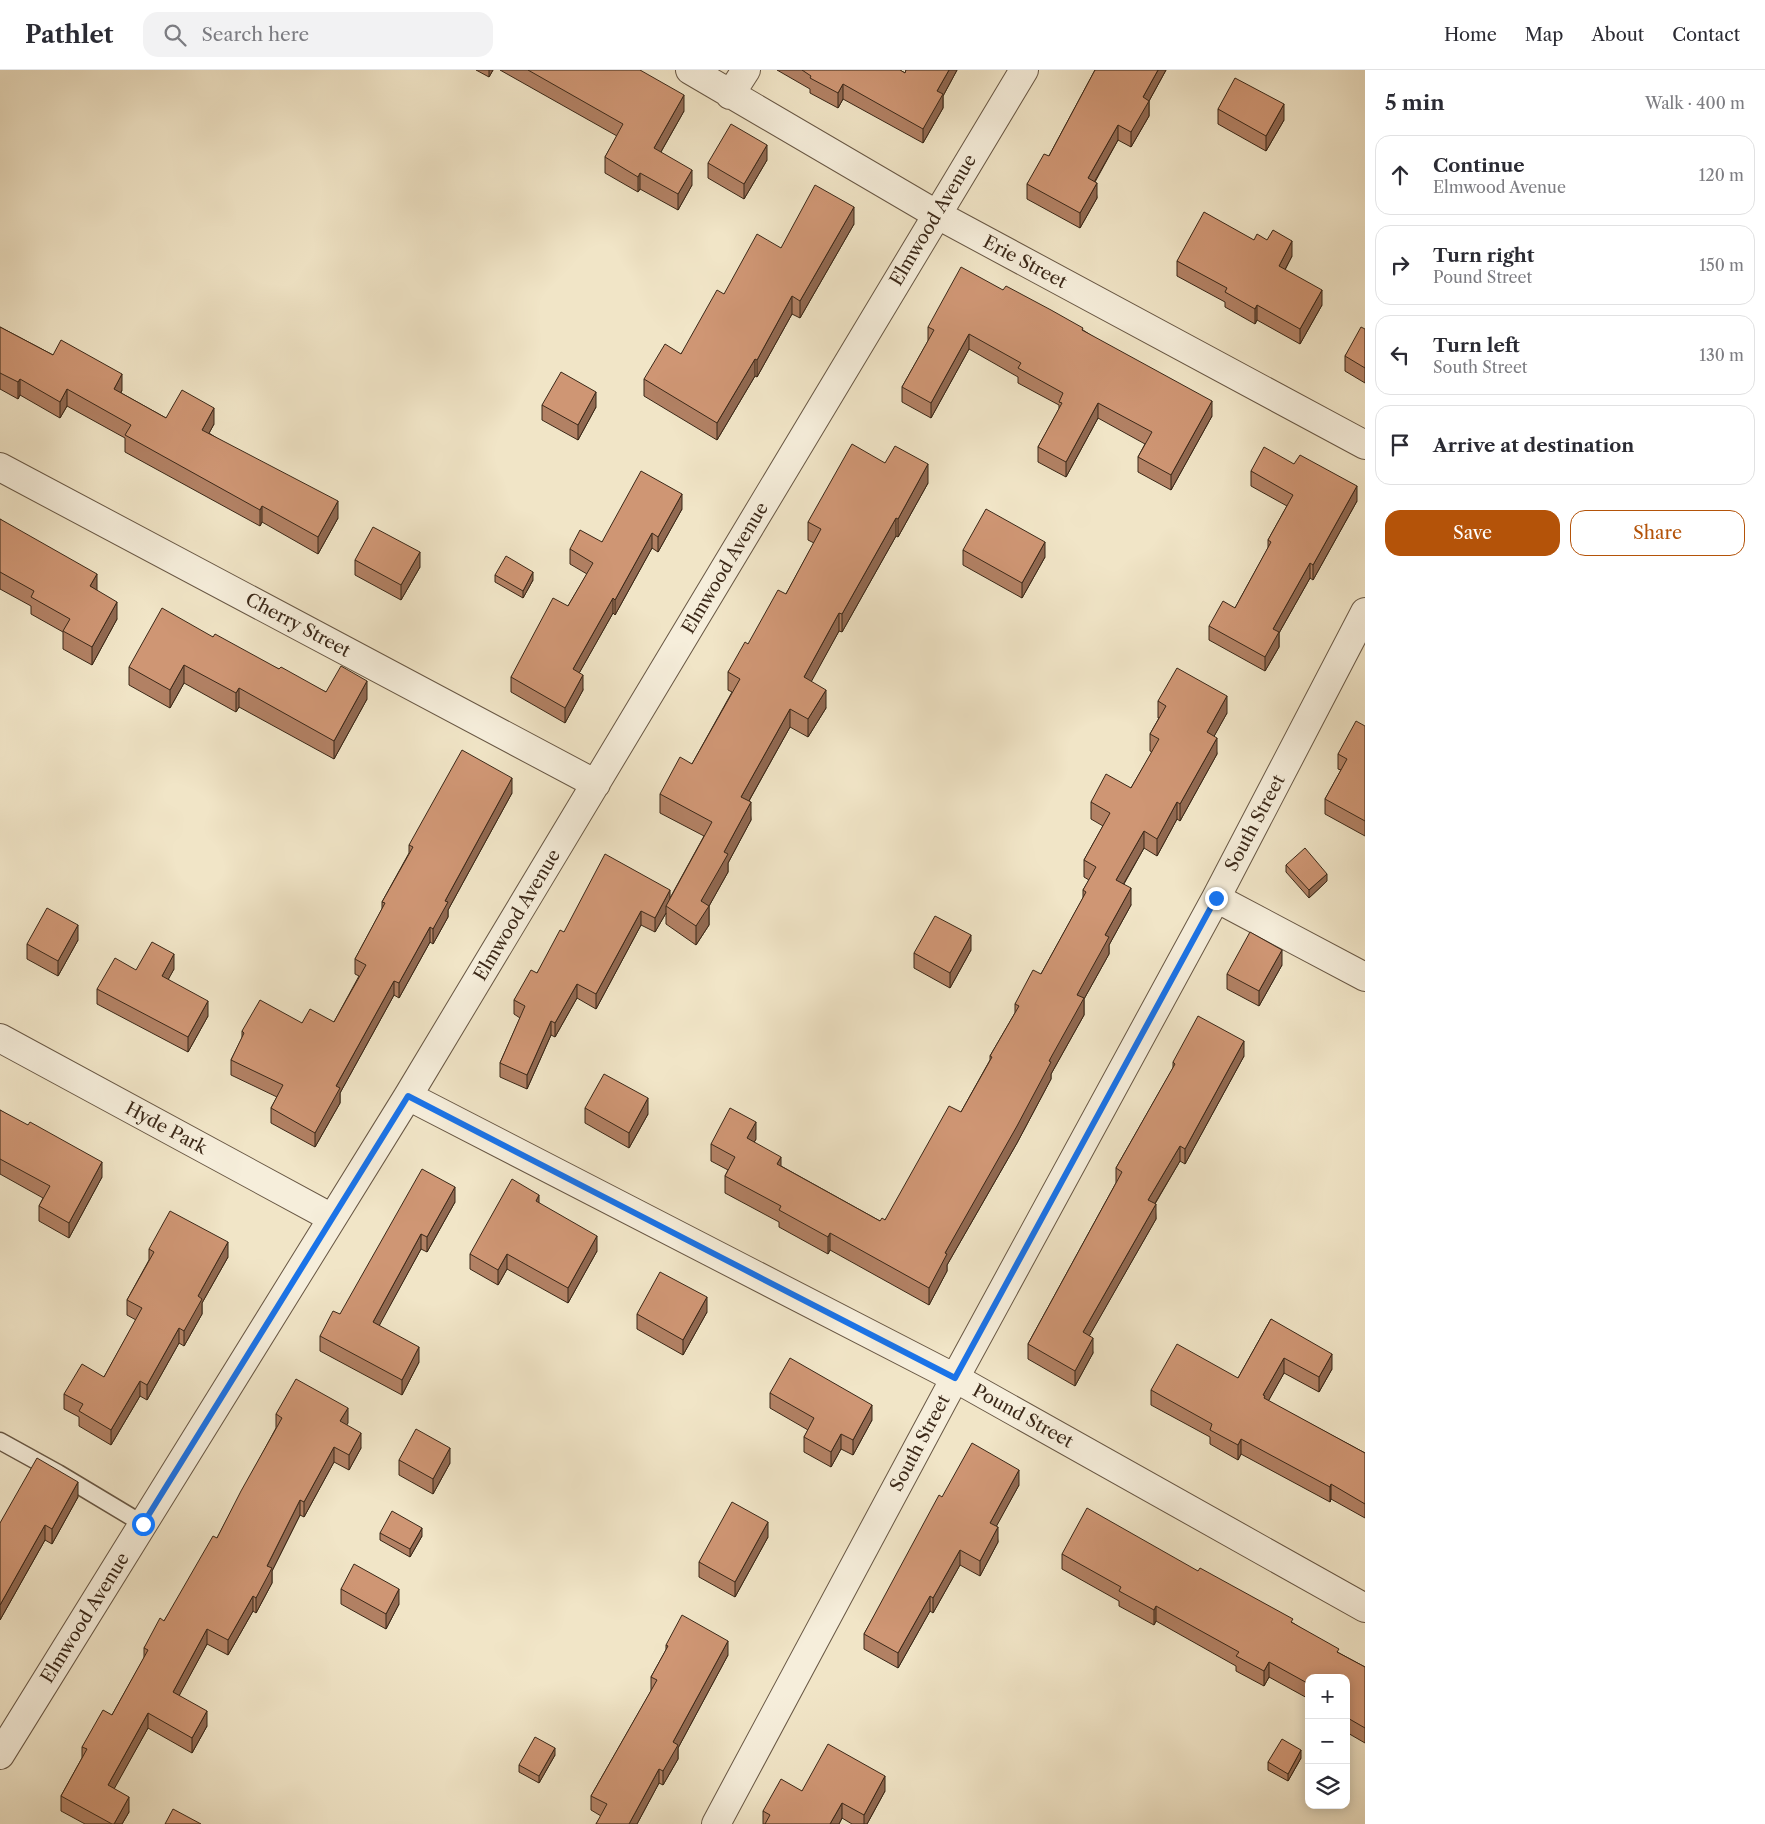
<!DOCTYPE html>
<meta charset="utf-8">
<style>
body{margin:0;font-family:"Libre Caslon Text",serif;background:#f2f2f3;color:#2b2b33}
.controls{position:absolute;right:15px;bottom:15px;display:grid;overflow:hidden;border-radius:10px;box-shadow:0 2px 12px #0003}
.controls button{width:45px;height:45px;display:grid;place-items:center;padding:0;border:0;border-bottom:1px solid #e1e1e2;background:#fff;color:#2b2b33;font:25px sans-serif}
.stop{position:absolute;width:15px;height:15px;margin:-11px;border:4px solid #1a73e8;border-radius:50%;background:#fff}
.stop.end{background:#1a73e8;border-color:#fff;box-shadow:0 1px 5px #0008}
.list{margin:0;padding:0;list-style:none}
h2{display:flex;justify-content:space-between;align-items:center;height:65px;margin:0;padding:0 20px;font-size:21px}
h2 small{font-size:16px;font-weight:400;color:#7c7c81}
.list li{display:grid;grid-template-columns:32px 1fr auto;gap:15px;align-items:center;box-sizing:border-box;height:80px;margin:0 10px 10px;padding:0 10px;border:1px solid #e1e1e2;border-radius:15px}
.list b{display:block;font-size:19px;white-space:nowrap}
.list p{margin:0;font-size:16px;white-space:nowrap;color:#7c7c81}
.list em{font-size:16px;font-style:normal;color:#7c7c81}
.actions{display:flex;gap:10px;padding:15px 20px}
.actions a{flex:1;padding:11px 0;border:1px solid #b45309;border-radius:15px;text-align:center;font-size:18px;color:#b45309}
.actions .main{background:#b45309;color:#fff}
.icon{flex:none;width:28px;height:28px;fill:none;stroke:currentColor;stroke-width:2;stroke-linecap:round;stroke-linejoin:round}
.map{position:relative;flex:none;width:1365px;height:1754px;overflow:hidden}
header{display:flex;align-items:center;gap:30px;box-sizing:border-box;height:70px;padding:0 25px;background:#fff;border-bottom:1px solid #e1e1e2}
header strong{font-size:24px}
nav{display:flex;gap:28px;margin-inline-start:auto;font-size:18px}
.search{width:350px;height:45px;background:#f2f2f3;display:flex;align-items:center;gap:12px;box-sizing:border-box;padding:0 18px;border-radius:15px;color:#7c7c81;font-size:19px}
main{display:flex}
aside{flex:1;background:#fff}
.map>svg:first-child{display:block}
</style>
<header>
<strong>Pathlet</strong>
<div class="search"><svg class="icon" aria-label="search" viewBox="0 0 24 24"><circle cx="10" cy="10" r="6"/><path d="M15 15l6 6"/></svg>Search here</div>
<nav><a>Home</a><a>Map</a><a>About</a><a>Contact</a></nav>
</header>
<main>
<div class="map">
<svg width="1365" height="1754" viewBox="0 0 1365 1754">
<rect width="100%" height="100%" fill="#f1e5c7"/>
<filter id="stains"><feTurbulence type="fractalNoise" baseFrequency=".004" numOctaves="4"/><feColorMatrix values="0 0 0 0 .2 0 0 0 0 .09 0 0 0 0 .02 0 0 0 .5 -.17"/></filter>
<radialGradient id="worn" r=".72"><stop offset=".6" stop-color="#630" stop-opacity="0"/><stop offset="1" stop-color="#630" stop-opacity=".3"/></radialGradient>
<g fill="none" stroke-linecap="round" stroke-linejoin="round">
<defs>
<path id="service" d="M0,1371L58,1403L143,1454"/>
<path id="minor" d="M690,0L936,144L1365,375
M730,25L746,0
M0,397L596,714
M1216,828L1365,907
M0,968L332,1148
M408,1026L955,1308L1365,1538
M0,1685L408,1026L1024,0
M716,1754L955,1308L1216,828L1365,542"/>
</defs>
<use href="#service" stroke="#685744" stroke-width="19"/>
<use href="#minor" stroke="#685744" stroke-width="30"/>
<use href="#service" stroke="#f6eedb" stroke-width="16"/>
<use href="#minor" stroke="#f6eedb" stroke-width="28"/>
</g>
<path fill="#b28164" stroke="#3b2818" d="M476,0H493L489,7Z
M500,0H640L684,41L661,82L692,115L678,140L640,119L638,122L605,103V87L617,66Z
M777,0H900L905,3L906,0H957L943,26V38L923,73L843,29L838,38L810,23V19Z
M1095,0H1166L1149,31V46L1131,77L1118,70L1095,112L1097,128L1080,158L1027,129V114L1049,86Z
M1218,39L1284,50L1266,81L1218,54Z
M767,90L744,129L708,108V93Z
M854,154L800,248L792,244L757,307L755,306L717,370L644,326V309L681,284L724,224L781,178Z
M1254,170L1292,186L1285,200L1322,235L1300,274L1257,250L1255,254L1225,237V232L1177,206V191Z
M1003,220L1083,260L1212,346L1171,420L1138,402V387L1145,374L1098,348L1066,407L1038,392V377L1059,339V335L1018,313V307L969,279L931,348L902,332V317L928,271V257Z
M0,257L53,285L122,320L121,323L166,348L214,354L209,363L338,448L318,484L262,452L260,456L125,382V368L67,336L60,348L20,325L18,329L0,319Z
M1365,259V313L1345,301V286Z
M542,335L596,337L578,370L542,350Z
M885,393L928,413L898,467L896,466L842,562L839,561L811,611L826,638L808,667L790,657L749,731L751,750L728,793V802L709,836V855L696,875L666,854V843L655,862L641,855L596,939L577,928L555,967L551,965L527,1019L500,1007V993L520,948L514,944V930L537,903L564,862L670,828L704,766L660,743V724L692,694L732,622L728,620V602L786,524L814,473L808,470V452Z
M1251,401L1357,431L1313,510L1310,508L1279,563V577L1265,601L1209,570V556L1235,538L1268,478V470L1287,436L1251,416Z
M682,439L658,482L652,478L615,545L613,543L579,603L583,620L565,653L511,622V607L568,536L587,504L570,494V479L602,472Z
M0,449L97,520L117,549L92,595L63,579V562L31,544V536L0,519Z
M963,480L1045,487L1022,528L963,495Z
M355,490L420,497L401,530L355,505Z
M495,505L533,510L523,528L495,512Z
M213,567L326,622L367,629L334,689L239,637L236,642L184,613L170,638L129,615V597Z
M1158,631L1227,643L1214,666L1217,684L1180,751L1177,749L1157,786L1144,778L1124,814L1131,835L1109,875V884L1084,929V945L1051,1004V1009L1017,1073L947,1195V1201L929,1235L830,1180L828,1184L779,1157V1152L725,1123V1106L728,1100L711,1091V1074L756,1069L754,1072L781,1096L880,1151L885,1150L961,1042L990,990V986L1015,943V934L1041,904L1083,828V820L1089,810L1084,807V790L1103,756L1091,749V732L1131,718L1152,682L1150,681V664L1159,648H1158Z
M1365,656V766L1325,744V729L1341,700L1338,699V684Z
M512,723L448,840V847L433,874L430,872L399,928L394,925L340,1023V1033L315,1077L271,1053V1038L277,1027L231,1005V990L242,968V961L302,953L334,952L359,906L355,904V889L382,839V832L409,783V775Z
M1286,795L1327,811L1309,828L1286,802Z
M78,870L58,906L27,889V874Z
M971,880L950,918L914,898V883Z
M1282,895L1259,936L1227,919V904Z
M174,899L168,909L208,946L188,982L97,934V919L136,900Z
M1244,986L1185,1094L1180,1091L1155,1134L1156,1149L1089,1266L1093,1283L1075,1316L1028,1289V1274L1116,1113V1098L1173,998V992Z
M585,1038L648,1044L629,1078L585,1053Z
M0,1040L102,1107L69,1168L39,1151V1136L43,1128L0,1104Z
M455,1132L427,1182L421,1179L379,1255L419,1292L402,1325L320,1281V1266L340,1244Z
M539,1133L597,1181L568,1233L507,1199L498,1215L470,1199V1184Z
M149,1179L228,1187L202,1233V1244L184,1276L179,1273L147,1330L140,1326L111,1375L79,1356V1347L64,1339V1324L104,1307L136,1250L127,1245V1230L149,1190Z
M707,1242L683,1285L637,1259V1244Z
M1271,1249L1332,1299L1319,1322L1284,1303L1268,1331L1365,1383V1448L1331,1429L1330,1432L1241,1384L1238,1390L1210,1374V1367L1151,1335V1320L1238,1308Z
M770,1323L872,1350L853,1385L841,1379L831,1397L804,1382V1367L808,1360L770,1338Z
M276,1344L348,1353L346,1355L361,1378L349,1400L334,1392L304,1447L300,1445L272,1501V1513L256,1543L253,1541L228,1585L207,1574L179,1625L207,1656L192,1683L148,1658L114,1718L129,1742L122,1754H85L61,1741V1726L82,1688V1677L112,1645L144,1588V1578L164,1551L217,1468L276,1358Z
M399,1390L450,1393L433,1424L399,1405Z
M1019,1415L996,1456L998,1472L980,1506L960,1495L933,1543L930,1541L898,1598L864,1579V1564L942,1427Z
M78,1427L52,1474L45,1470L0,1550V1453Z
M380,1463L422,1466L410,1487L380,1470Z
M768,1467L735,1527L699,1507V1492Z
M1062,1484L1293,1553L1339,1583L1365,1597V1673L1346,1662V1608H1309V1629L1269,1607L1264,1616L1236,1601V1596L1156,1551L1154,1555L1119,1536V1531L1062,1499Z
M341,1519L399,1534L386,1559L341,1534Z
M666,1575L728,1585L678,1678V1689L663,1715L659,1713L637,1754H596L601,1746L591,1740V1726L651,1621V1607L666,1580Z
M555,1685L539,1713L519,1702V1695Z
M1301,1688L1288,1711L1268,1700V1692Z
M802,1721H885L867,1754H852L842,1748L839,1754H763V1741Z"/>
<path fill="#916951" stroke="#3b2818" d="M489,0H493L489,7Z
M949,0H957L943,26V38L923,73V59L937,21Z
M1158,0H1166L1149,31V46L1131,77V62L1143,27Z
M843,14V29L838,38V23Z
M684,25V41L654,94V78Z
M1284,34V50L1266,81V66Z
M1118,55V70L1088,123V108Z
M767,75V90L744,129V114Z
M692,100V115L678,140V124Z
M640,103V119L638,122V107Z
M1097,113V128L1080,158V143Z
M854,137V154L800,248V231Z
M1292,171V186L1279,211V196Z
M1322,220V235L1300,274V259Z
M792,226V244L757,307V290Z
M1257,235V250L1255,254V239Z
M969,264V279L931,348V333Z
M755,289V306L717,370V353Z
M122,304V320L114,335V319Z
M20,309V325L18,329V312Z
M67,319V336L60,348V332Z
M596,322V337L578,370V355Z
M1212,331V346L1171,420V405Z
M1098,333V348L1066,407V392Z
M214,338V354L202,376V360Z
M928,394V413L898,467V449Z
M1357,416V431L1313,510V495Z
M682,424V439L658,482V467Z
M338,431V448L318,484V467Z
M262,436V452L260,456V440Z
M896,448V466L842,562V544Z
M652,463V478L615,545V530Z
M1045,472V487L1022,528V513Z
M420,482V497L401,530V515Z
M1310,493V508L1279,563V577L1265,601V587L1273,559Z
M533,502V510L523,528V521Z
M97,504V521L90,516Z
M613,528V543L573,614V599Z
M117,532V549L92,595V577Z
M839,543V561L804,625V607Z
M184,595V613L170,638V620Z
M583,605V620L565,653V638Z
M367,611V629L334,689V671Z
M239,618V637L236,642V623Z
M826,620V638L808,667V649Z
M1227,626V643L1207,679V662Z
M790,639V657L741,745V727Z
M1217,668V684L1180,751V734Z
M512,708V723L448,840V847L433,874V859L445,831Z
M751,732V750L728,793V802L709,836V855L696,875V856L701,831L724,782Z
M1177,732V749L1157,786V769Z
M1144,761V778L1116,827V810Z
M1327,804V811L1309,828V820Z
M1131,818V835L1109,875V884L1084,929V945L1051,1004V1009L1017,1073L947,1195V1201L929,1235V1218L945,1183L1049,991L1077,925L1105,865Z
M670,820V834L666,836V843L655,862V848Z
M641,841V855L596,939V924Z
M78,855V870L58,906V891Z
M430,857V872L399,928V913Z
M971,865V880L950,918V903Z
M1282,880V895L1259,936V921Z
M174,884V899L162,921V906Z
M394,911V925L340,1023V1033L315,1077V1063L336,1016Z
M577,914V928L555,967V953Z
M208,931V946L188,982V967Z
M551,951V965L527,1019V1005Z
M1244,971V986L1185,1094V1079Z
M648,1028V1044L629,1078V1063Z
M756,1052V1069L747,1085V1068Z
M1180,1076V1091L1148,1145V1130Z
M781,1087V1104L777,1094Z
M102,1092V1107L69,1168V1153Z
M455,1117V1132L427,1182V1167Z
M539,1125V1140L536,1131Z
M1156,1134V1149L1083,1277V1262Z
M830,1163V1180L828,1184V1167Z
M421,1164V1179L373,1267V1252Z
M597,1166V1181L568,1233V1218Z
M228,1172V1187L202,1233V1244L184,1276V1261L198,1226Z
M507,1184V1199L498,1215V1200Z
M707,1227V1242L683,1285V1270Z
M179,1258V1273L147,1330V1315Z
M1093,1268V1283L1075,1316V1301Z
M419,1277V1292L402,1325V1310Z
M1332,1284V1299L1319,1322V1307Z
M1284,1288V1303L1265,1337L1263,1325Z
M140,1311V1326L111,1375V1360Z
M872,1335V1350L853,1385V1370Z
M348,1338V1353L340,1366V1351Z
M361,1363V1378L349,1400V1385Z
M841,1364V1379L831,1397V1382Z
M1241,1369V1384L1238,1390V1375Z
M334,1377V1392L304,1447V1432Z
M450,1378V1393L433,1424V1409Z
M1019,1400V1415L990,1468V1453Z
M78,1412V1427L52,1474V1459Z
M1331,1414V1429L1330,1432V1417Z
M300,1430V1445L272,1501V1513L256,1543V1528L267,1496Z
M768,1452V1467L735,1527V1512Z
M45,1455V1470L0,1550V1535Z
M998,1457V1472L980,1506V1491Z
M422,1458V1466L410,1487V1479Z
M960,1480V1495L933,1543V1528Z
M399,1519V1534L386,1559V1544Z
M253,1526V1541L228,1585V1570Z
M930,1526V1541L898,1598V1583Z
M1156,1536V1551L1154,1555V1540Z
M207,1559V1574L173,1637V1622Z
M728,1571V1585L678,1678V1689L663,1715V1701L673,1672Z
M1269,1592V1607L1264,1616V1601Z
M207,1641V1656L192,1683V1668Z
M148,1643V1658L108,1730V1715Z
M555,1678V1685L539,1713V1706Z
M1301,1680V1688L1288,1711V1704Z
M659,1699V1713L637,1754H629Z
M885,1706V1721L867,1754H864V1745Z
M129,1727V1742L122,1754H114Z
M842,1733V1748L839,1754H830Z"/>
<path fill="#cf9674" stroke="#3b2818" d="M528,0H640L684,25L654,78L692,100L678,124L640,103L638,107L605,87L623,54Z
M802,0H900L905,3L906,0H949L937,21L943,24L923,59L843,14L838,23L810,8L811,6Z
M1095,0H1158L1143,27L1149,31L1131,62L1118,55L1088,108L1097,113L1080,143L1027,114L1044,84L1049,86Z
M1235,8L1284,34L1266,66L1218,39Z
M731,54L767,75L744,114L708,93Z
M815,115L854,137L800,231L792,226L757,290L755,289L717,353L644,309L665,274L681,284L717,220L724,224L757,164L781,178Z
M1204,142L1254,170L1257,164L1267,170L1273,160L1292,171L1279,196L1322,220L1300,259L1257,235L1255,239L1225,222L1227,218L1177,191Z
M961,197L1003,220L1006,216L1051,240L1083,258L1082,260L1212,331L1171,405L1138,387L1152,362L1098,333L1066,392L1038,377L1062,333L1059,332L1063,323L1018,298L1021,293L969,264L931,333L902,317L934,260L928,257Z
M0,257L53,285L61,270L122,304L114,319L166,348L182,320L214,338L202,360L338,431L318,467L262,436L260,440L125,365L131,355L67,319L60,332L20,309L18,312L0,303Z
M1361,257L1365,259V298L1345,286Z
M561,302L596,322L578,355L542,335Z
M852,374L885,393L895,376L928,394L898,449L896,448L842,544L839,543L804,607L826,620L808,649L790,639L741,727L751,732L724,782L728,784L701,831L709,836L696,856L666,836L712,752L660,724L680,687L692,694L740,609L728,602L745,572L748,574L778,520L786,524L821,459L808,452Z
M1264,377L1294,394L1300,385L1357,416L1313,495L1310,493L1273,559L1279,562L1265,587L1209,556L1223,531L1235,538L1271,472L1268,470L1293,425L1251,401Z
M641,401L682,424L658,467L652,463L615,530L613,528L573,599L583,605L565,638L511,607L553,528L568,536L593,493L570,479L580,460L602,472Z
M986,439L1045,472L1022,513L963,480Z
M0,449L97,504L90,516L117,532L92,577L63,561L70,549L31,527L34,521L0,502Z
M373,457L420,482L401,515L355,490Z
M506,486L533,502L523,521L495,505Z
M162,538L213,567L215,564L279,599L281,597L326,622L341,596L367,611L334,671L239,618L236,623L184,595L170,620L129,597Z
M1177,598L1227,626L1207,662L1217,668L1180,734L1177,732L1157,769L1144,761L1116,810L1131,818L1105,865L1109,867L1077,925L1084,928L1049,991L1051,992L1017,1056L945,1183L947,1184L929,1218L830,1163L828,1167L779,1140L781,1136L725,1106L735,1087L711,1074L730,1038L756,1052L747,1068L781,1087L777,1094L880,1151L882,1148L885,1150L949,1036L961,1042L992,987L990,986L1019,936L1015,934L1033,900L1041,904L1086,822L1083,820L1096,797L1084,790L1110,743L1091,732L1106,704L1131,718L1159,669L1150,664L1166,636L1158,631Z
M1356,651L1365,656V751L1325,729L1347,689L1338,684Z
M462,680L512,708L445,831L448,832L433,859L430,857L399,913L394,911L336,1016L340,1018L315,1063L271,1038L283,1015L231,990L244,963L242,961L260,930L302,953L310,939L334,952L366,895L355,889L385,833L382,832L413,777L409,775Z
M1305,778L1327,804L1309,820L1286,795Z
M605,784L670,820L655,848L641,841L596,924L577,914L555,953L551,951L527,1005L500,993L525,936L514,930L531,900L537,903L560,860L564,862Z
M47,838L78,855L58,891L27,874Z
M935,846L971,865L950,903L914,883Z
M1250,862L1282,880L1259,921L1227,904Z
M152,872L174,884L162,906L208,931L188,967L97,919L115,888L136,900Z
M1198,946L1244,971L1185,1079L1180,1076L1148,1130L1156,1134L1083,1262L1093,1268L1075,1301L1028,1274L1122,1102L1116,1098L1175,994L1173,992Z
M604,1004L648,1028L629,1063L585,1038Z
M0,1040L28,1055L30,1052L102,1092L69,1153L39,1136L50,1116L0,1089Z
M422,1099L455,1117L427,1167L421,1164L373,1252L419,1277L402,1310L320,1266L333,1241L340,1244Z
M512,1109L539,1125L536,1131L597,1166L568,1218L507,1184L498,1200L470,1184Z
M170,1141L228,1172L198,1226L202,1229L184,1261L179,1258L147,1315L140,1311L111,1360L79,1341L83,1334L64,1324L82,1294L104,1307L142,1238L127,1230L154,1182L149,1179Z
M660,1202L707,1227L683,1270L637,1244Z
M1271,1249L1332,1284L1319,1307L1284,1288L1263,1325L1265,1326L1264,1328L1365,1383V1434L1331,1414L1330,1417L1241,1369L1238,1375L1210,1360L1212,1354L1151,1320L1177,1274L1238,1308Z
M790,1288L872,1335L853,1370L841,1364L831,1382L804,1367L814,1348L770,1323Z
M296,1309L348,1338L340,1351L361,1363L349,1385L334,1377L304,1432L300,1430L267,1496L272,1498L256,1528L253,1526L228,1570L207,1559L173,1622L207,1641L192,1668L148,1643L108,1715L129,1727L114,1754H112L61,1726L87,1679L82,1677L103,1640L112,1645L148,1580L144,1578L160,1548L164,1551L213,1466L217,1468L241,1421L282,1348L276,1344Z
M416,1359L450,1378L433,1409L399,1390Z
M972,1373L1019,1400L990,1453L998,1457L980,1491L960,1480L933,1528L930,1526L898,1583L864,1564L939,1425L942,1427Z
M37,1388L78,1412L52,1459L45,1455L0,1535V1453Z
M732,1432L768,1452L735,1512L699,1492Z
M1087,1438L1198,1501L1200,1498L1293,1549L1291,1552L1339,1579L1337,1582L1365,1597V1658L1346,1647V1608H1309V1614L1269,1592L1264,1601L1236,1586L1239,1582L1156,1536L1154,1540L1119,1521L1121,1517L1062,1484Z
M392,1441L422,1458L410,1479L380,1463Z
M354,1494L399,1519L386,1544L341,1519Z
M682,1545L728,1571L673,1672L678,1675L663,1701L659,1699L629,1754H596L607,1734L591,1726L657,1610L651,1607L668,1576L666,1575Z
M535,1667L555,1678L539,1706L519,1695Z
M1282,1669L1301,1680L1288,1704L1268,1692Z
M828,1674L885,1706L864,1745L842,1733L830,1754H765L770,1745L763,1741L781,1709L802,1721Z
M173,1739L201,1754H165Z"/>
<g fill="none" stroke-linecap="round" stroke-linejoin="round">
<path stroke="#1a73e8" stroke-width="6" d="M143,1454L408,1026L955,1308L1216,828"/>
</g>
<g text-anchor="middle" dominant-baseline="central" stroke-width="4.5" stroke-linejoin="round" paint-order="stroke">
<g font-size="18" fill="#3b2818" stroke="#f6eedb">
<text transform="translate(933 150) rotate(-59)">Elmwood Avenue</text>
<text transform="translate(1025 192) rotate(28)">Erie Street</text>
<text transform="translate(725 498) rotate(-59)">Elmwood Avenue</text>
<text transform="translate(298 555) rotate(28)">Cherry Street</text>
<text transform="translate(1255 753) rotate(-62)">South Street</text>
<text transform="translate(517 845) rotate(-59)">Elmwood Avenue</text>
<text transform="translate(166 1058) rotate(28)">Hyde Park</text>
<text transform="translate(1023 1346) rotate(29)">Pound Street</text>
<text transform="translate(920 1373) rotate(-62)">South Street</text>
<text transform="translate(85 1548) rotate(-58)">Elmwood Avenue</text>
</g>
</g>
<rect width="100%" height="100%" filter="url(#stains)"/>
<rect width="100%" height="100%" fill="url(#worn)"/>
</svg>
<div class="controls">
<button>+</button>
<button>−</button>
<button><svg class="icon" aria-label="layers" viewBox="0 0 24 24"><path d="M12 4l9 5-9 5-9-5zM3 14l9 5 9-5"/></svg></button>
</div>
<div class="stop" style="left:143px;top:1454px"></div>
<div class="stop end" style="left:1216px;top:828px"></div>
</div>
<aside>
<h2>5 min<small>Walk · 400 m</small></h2>
<ul class="list">
<li><svg class="icon" aria-label="ahead" viewBox="0 0 24 24"><path d="M12 20V5M6 11l6-6 6 6"/></svg><div><b>Continue</b><p>Elmwood Avenue</p></div><em>120 m</em></li>
<li><svg class="icon" aria-label="right" viewBox="0 0 24 24"><path d="M7 20v-9h11M14 6l5 5-5 5"/></svg><div><b>Turn right</b><p>Pound Street</p></div><em>150 m</em></li>
<li><svg class="icon" aria-label="left" viewBox="0 0 24 24"><path d="M17 20v-9H6M10 6l-5 5 5 5"/></svg><div><b>Turn left</b><p>South Street</p></div><em>130 m</em></li>
<li><svg class="icon" aria-label="arrive" viewBox="0 0 24 24"><path d="M6 21V4h12l-3 4 3 4H6"/></svg><div><b>Arrive at destination</b></div></li>
</ul>
<div class="actions"><a class="main">Save</a><a>Share</a></div>
</aside>
</main>
